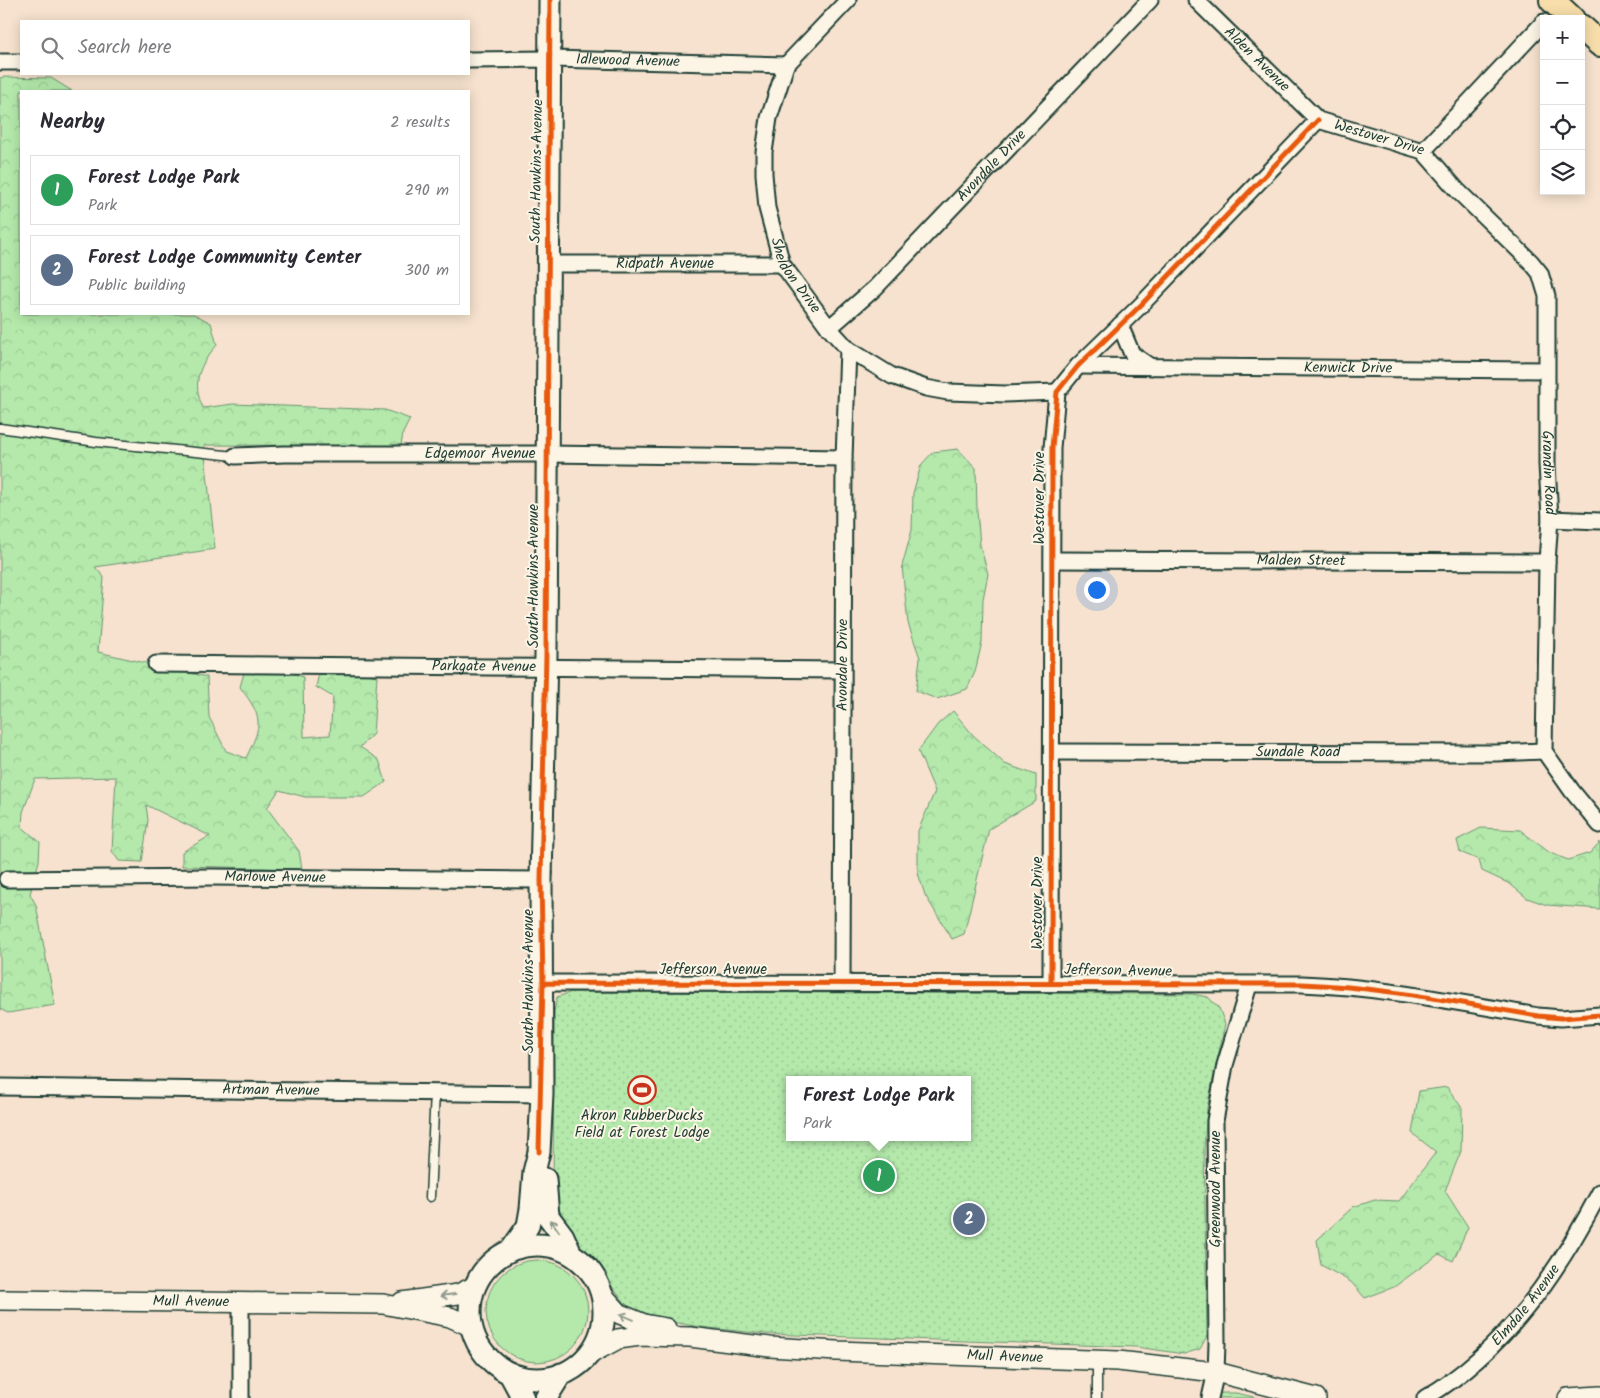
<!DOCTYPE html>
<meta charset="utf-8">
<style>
body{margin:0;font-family:Kalam,sans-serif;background:#f2f2f3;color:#2b2b33}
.controls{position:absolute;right:15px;top:15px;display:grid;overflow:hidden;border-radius:0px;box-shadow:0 2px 12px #0003}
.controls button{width:45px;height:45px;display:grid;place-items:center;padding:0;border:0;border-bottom:1px solid #e1e1e2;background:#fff;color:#2b2b33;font:25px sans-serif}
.you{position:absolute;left:1096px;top:589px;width:18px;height:18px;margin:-12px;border:4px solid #fff;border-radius:50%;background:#1a73e8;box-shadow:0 0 0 8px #1a73e833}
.badge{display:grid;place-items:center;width:32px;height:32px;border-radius:50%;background:#b45309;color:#fff;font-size:16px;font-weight:700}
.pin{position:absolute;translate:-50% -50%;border:2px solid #fff;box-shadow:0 1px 5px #0006}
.popup{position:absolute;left:786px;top:1076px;width:185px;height:65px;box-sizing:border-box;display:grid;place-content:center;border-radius:0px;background:#fff;filter:drop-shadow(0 1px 4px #0005);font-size:16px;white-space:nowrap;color:#7c7c81}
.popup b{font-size:19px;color:#2b2b33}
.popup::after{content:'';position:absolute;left:50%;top:100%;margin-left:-10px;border:10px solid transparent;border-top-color:#fff}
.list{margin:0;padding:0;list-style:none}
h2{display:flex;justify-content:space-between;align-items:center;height:65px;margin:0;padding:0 20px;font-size:21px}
h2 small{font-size:16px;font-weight:400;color:#7c7c81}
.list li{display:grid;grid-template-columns:32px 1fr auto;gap:15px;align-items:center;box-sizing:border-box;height:70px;margin:0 10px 10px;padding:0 10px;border:1px solid #e1e1e2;border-radius:0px}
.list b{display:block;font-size:19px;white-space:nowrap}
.list p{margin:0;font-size:16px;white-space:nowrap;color:#7c7c81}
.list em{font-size:16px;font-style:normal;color:#7c7c81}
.icon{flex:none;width:28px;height:28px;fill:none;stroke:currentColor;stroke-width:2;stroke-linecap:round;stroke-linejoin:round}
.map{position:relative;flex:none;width:1600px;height:1398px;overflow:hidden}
.search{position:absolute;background:#fff;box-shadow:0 2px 12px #0003;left:20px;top:20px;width:450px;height:55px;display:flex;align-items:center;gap:12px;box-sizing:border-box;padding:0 18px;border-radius:0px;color:#7c7c81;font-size:19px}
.panel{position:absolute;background:#fff;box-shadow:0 2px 12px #0003;left:20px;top:90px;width:450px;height:225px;border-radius:0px}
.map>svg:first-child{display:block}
</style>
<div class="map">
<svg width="1600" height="1398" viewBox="0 0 1600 1398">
<defs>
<pattern id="forest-crowns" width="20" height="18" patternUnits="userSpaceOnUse" patternTransform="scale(1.25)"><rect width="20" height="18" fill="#b4e9ab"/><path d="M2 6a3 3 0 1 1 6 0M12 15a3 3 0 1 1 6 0" fill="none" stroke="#9ac994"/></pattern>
<pattern id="park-dots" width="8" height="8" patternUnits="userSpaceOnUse" patternTransform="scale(1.25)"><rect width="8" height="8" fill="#b4e9ab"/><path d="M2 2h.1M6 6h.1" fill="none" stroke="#9ac994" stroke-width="1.8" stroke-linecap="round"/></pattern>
</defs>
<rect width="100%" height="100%" fill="#f6e2ce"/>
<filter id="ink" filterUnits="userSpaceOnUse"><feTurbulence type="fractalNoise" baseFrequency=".02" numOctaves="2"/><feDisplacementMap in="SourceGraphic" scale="10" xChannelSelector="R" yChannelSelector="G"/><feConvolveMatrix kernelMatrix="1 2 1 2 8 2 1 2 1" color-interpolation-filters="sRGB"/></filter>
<g filter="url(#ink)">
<path fill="#b4e9ab" stroke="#6a9370" d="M486 1311a51 51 0 1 1 102 0a51 51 0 1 1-102 0Z
M1220,1393H1236L1258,1398H1219Z"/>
<path fill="url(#forest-crowns)" stroke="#6a9370" d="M3,77L51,78L72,91H21V314H194L211,323L217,345C200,364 191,382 203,408L233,404L385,410L410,419L403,433L401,446L204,445L215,549L95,567L104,577L98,652L207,677L209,717L226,751L246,758C263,723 263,718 240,687L244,673L286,671L303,677L304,737L330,735L333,697L316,687L319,673L333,676L352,671L377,676L373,734L360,747L379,760L386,782L364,797H305L279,790L267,808L299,851L302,869L182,866V852L210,836L146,805L148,820L142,862L119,861L112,851L116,777L35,779L23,812L22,827L40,842L39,861L30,894L36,905L55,1005L8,1013L0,1009V78Z
M958,449L976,468L977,511L980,545L988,574L983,599L982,642L975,672L967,689L937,699L916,691L920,658L908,623L902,566L912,530L913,493L921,465L933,452Z
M953,711L973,735L1005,764L1036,775V801L989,829L964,934L952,939L925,895L918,873V831L935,791L918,751L938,724Z
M1481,828L1520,830L1550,853L1568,860L1590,853L1600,842V909L1547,905L1527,898L1510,884L1482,871L1479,860L1460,852L1457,840Z
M1447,1087L1462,1108L1461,1151L1445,1191L1468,1227L1453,1261L1439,1254L1394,1287L1365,1298L1351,1282L1321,1265L1317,1240L1353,1207L1375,1200L1399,1201L1436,1152L1412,1133L1419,1091Z"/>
<path fill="url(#park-dots)" stroke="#6a9370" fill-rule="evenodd" d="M572,992L1192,994L1208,997L1219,1008L1225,1024L1207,1108L1204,1150L1207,1336L1200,1349L1184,1354L1136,1347L766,1334L700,1327L644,1317L628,1307L557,1216L553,1201L554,1012L557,997ZM790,1080H968V1137H790Z"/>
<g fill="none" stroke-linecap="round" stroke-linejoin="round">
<defs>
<path id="service" d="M0,428L96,442L235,456
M430,1197L435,1092
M1097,1398V1360"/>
<g id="minor">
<path id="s1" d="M848,0L786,65L769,118L764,152V174L767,208L782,264L829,328L848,349L892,376L926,388L948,392L1005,394L1057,392"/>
<path id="s2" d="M1196,0L1318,120L1423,151"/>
<path id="s3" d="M469,60L551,59L786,65"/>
<path d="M0,62H21"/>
<path id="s4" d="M1423,151L1457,190L1531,262L1540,273L1547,296V464L1550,519L1547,562L1544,751L1572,791L1600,825"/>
<path d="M1423,151L1544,22"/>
<path id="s5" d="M549,264H782"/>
<path d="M1120,325L1132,354L1151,367"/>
<path id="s6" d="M829,328L875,288L1150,0"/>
<path id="s7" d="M1078,366L1546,370"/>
<path id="s8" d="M235,456L284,454H547L844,458"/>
<path d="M1550,519L1600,521"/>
<path id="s9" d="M1053,560L1547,562"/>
<path id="s10" d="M156,664L842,670"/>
<path id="s11" d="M1053,752L1496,753L1544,751"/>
<path id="s12" d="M7,879L212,877L541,880"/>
<path d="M1051,982L1052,448L1057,392L1078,366L1141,305L1318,120"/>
<path d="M543,983L1302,984C1382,987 1460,1003 1538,1016L1561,1018L1600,1015"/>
<path id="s13" d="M842,983L844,458L848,349"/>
<path id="s14" d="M0,1087L542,1094"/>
<path d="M241,1398V1303"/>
<path d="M1210,1398L1216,1372L1217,1343L1215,1121L1225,1065L1249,985"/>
<path id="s15" d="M1425,1398C1505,1351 1558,1272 1600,1192"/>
</g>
<g id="tertiary">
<path d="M601,1293L620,1314L644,1324L666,1328"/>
<path id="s16" d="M0,1300L383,1304L450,1317L470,1326"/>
<path d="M402,1302L458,1294L473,1287"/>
<path id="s17" d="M588,1355L618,1339L640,1336L690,1337L770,1347L837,1351L1118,1361L1216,1372L1316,1398"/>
<path d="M1568,1398L1600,1396"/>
</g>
<path id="secondary" d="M545,1179L548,1216L563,1236L571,1254
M470 1312a67 67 0 1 1 134 0a67 67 0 1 1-134 0Z
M512,1249L528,1226L531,1209L534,1172L539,1152L542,1094L541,880L546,654L550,0
M510,1374L523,1398
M546,1398L561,1374"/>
<path id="primary" d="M1552,0L1572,19
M1581,27L1600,44"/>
</defs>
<use href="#service" stroke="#1f3d34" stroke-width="11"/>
<use href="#minor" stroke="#1f3d34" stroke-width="19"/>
<use href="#tertiary" stroke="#1f3d34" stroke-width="22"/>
<use href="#secondary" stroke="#1f3d34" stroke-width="25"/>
<use href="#primary" stroke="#1f3d34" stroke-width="28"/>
<use href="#service" stroke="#fcf5e5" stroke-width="8"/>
<use href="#minor" stroke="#fcf5e5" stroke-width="15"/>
<use href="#tertiary" stroke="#fcf5e5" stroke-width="19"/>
<use href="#secondary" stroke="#fcf5e5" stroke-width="21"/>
<use href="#primary" stroke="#f8deab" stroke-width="24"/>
<defs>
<path id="cycleway" d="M1051,982L1052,448L1057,392L1078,366L1141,305L1318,120
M543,983L1302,984C1382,987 1460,1003 1538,1016L1561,1018L1600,1015
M539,1152L543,983L541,880L546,654L550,0"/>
</defs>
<use href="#cycleway" stroke="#fcf5e5" stroke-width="8"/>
<use href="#cycleway" stroke="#e8590c" stroke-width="5"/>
</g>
<defs><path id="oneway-shaft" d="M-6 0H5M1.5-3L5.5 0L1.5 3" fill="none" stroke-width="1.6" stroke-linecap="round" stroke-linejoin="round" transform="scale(1.25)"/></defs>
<g stroke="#8e998c">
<use href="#oneway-shaft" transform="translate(555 1226) rotate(-125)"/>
<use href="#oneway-shaft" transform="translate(448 1295) rotate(173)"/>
<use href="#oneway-shaft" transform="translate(627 1317) rotate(-158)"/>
</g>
</g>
<defs>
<symbol id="stadium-ring" viewBox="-11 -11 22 22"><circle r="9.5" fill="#fcf5e5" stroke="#c8321e" stroke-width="1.5"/><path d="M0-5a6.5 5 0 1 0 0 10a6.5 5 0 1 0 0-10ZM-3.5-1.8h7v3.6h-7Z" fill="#c8321e"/></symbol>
</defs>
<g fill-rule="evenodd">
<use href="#stadium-ring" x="626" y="1074" width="32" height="32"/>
</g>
<g text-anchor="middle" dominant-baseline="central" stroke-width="4" stroke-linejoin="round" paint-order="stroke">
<g font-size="15" fill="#1f3d34" stroke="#fcf5e5">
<text stroke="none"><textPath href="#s2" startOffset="85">Alden Avenue</textPath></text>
<text stroke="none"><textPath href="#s3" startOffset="159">Idlewood Avenue</textPath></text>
<text stroke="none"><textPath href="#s2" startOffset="235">Westover Drive</textPath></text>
<text stroke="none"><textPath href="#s6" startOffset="230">Avondale Drive</textPath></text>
<text transform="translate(537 171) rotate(-89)">South Hawkins Avenue</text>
<text stroke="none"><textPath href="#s5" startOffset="116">Ridpath Avenue</textPath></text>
<text stroke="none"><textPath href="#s1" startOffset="310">Sheldon Drive</textPath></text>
<text stroke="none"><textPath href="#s7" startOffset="270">Kenwick Drive</textPath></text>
<text stroke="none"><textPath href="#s8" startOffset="245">Edgemoor Avenue</textPath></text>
<text stroke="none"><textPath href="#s4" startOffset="370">Grandin Road</textPath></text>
<text transform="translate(1040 498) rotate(-90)">Westover Drive</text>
<text stroke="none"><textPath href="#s9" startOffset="248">Malden Street</textPath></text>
<text transform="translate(534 576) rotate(-90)">South Hawkins Avenue</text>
<text stroke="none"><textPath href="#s13" startOffset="318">Avondale Drive</textPath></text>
<text stroke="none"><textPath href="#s10" startOffset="328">Parkgate Avenue</textPath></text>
<text stroke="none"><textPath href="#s11" startOffset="245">Sundale Road</textPath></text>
<text stroke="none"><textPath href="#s12" startOffset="268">Marlowe Avenue</textPath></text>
<text transform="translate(1038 903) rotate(-90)">Westover Drive</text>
<text x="713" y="970">Jefferson Avenue</text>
<text transform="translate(1118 971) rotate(1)">Jefferson Avenue</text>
<text transform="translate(529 981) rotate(-90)">South Hawkins Avenue</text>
<text stroke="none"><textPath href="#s14" startOffset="271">Artman Avenue</textPath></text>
<text transform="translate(1216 1189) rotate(-90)">Greenwood Avenue</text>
<text stroke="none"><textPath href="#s16" startOffset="191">Mull Avenue</textPath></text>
<text stroke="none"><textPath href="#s15" startOffset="138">Elmdale Avenue</textPath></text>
<text stroke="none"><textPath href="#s17" startOffset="422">Mull Avenue</textPath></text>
</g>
<g font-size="15" fill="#1f3d34" stroke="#fcf5e5">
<text x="642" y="1116">Akron RubberDucks<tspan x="642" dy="17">Field at Forest Lodge</tspan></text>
</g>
</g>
</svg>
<div class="controls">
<button>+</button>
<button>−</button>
<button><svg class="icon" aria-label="locate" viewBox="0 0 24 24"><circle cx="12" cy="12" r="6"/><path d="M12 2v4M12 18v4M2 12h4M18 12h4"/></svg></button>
<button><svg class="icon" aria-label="layers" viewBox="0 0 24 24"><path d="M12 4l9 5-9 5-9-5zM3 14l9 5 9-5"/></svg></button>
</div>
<div class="you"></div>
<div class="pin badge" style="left:879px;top:1176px;background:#2e9e5b">1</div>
<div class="popup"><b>Forest Lodge Park</b>Park</div>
<div class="pin badge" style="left:969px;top:1219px;background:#5c6f8a">2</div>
<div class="search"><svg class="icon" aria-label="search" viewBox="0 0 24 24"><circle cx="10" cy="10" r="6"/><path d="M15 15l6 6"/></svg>Search here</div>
<section class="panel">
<h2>Nearby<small>2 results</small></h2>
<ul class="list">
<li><span class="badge" style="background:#2e9e5b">1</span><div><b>Forest Lodge Park</b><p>Park</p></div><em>290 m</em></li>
<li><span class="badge" style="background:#5c6f8a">2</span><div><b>Forest Lodge Community Center</b><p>Public building</p></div><em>300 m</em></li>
</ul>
</section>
</div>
